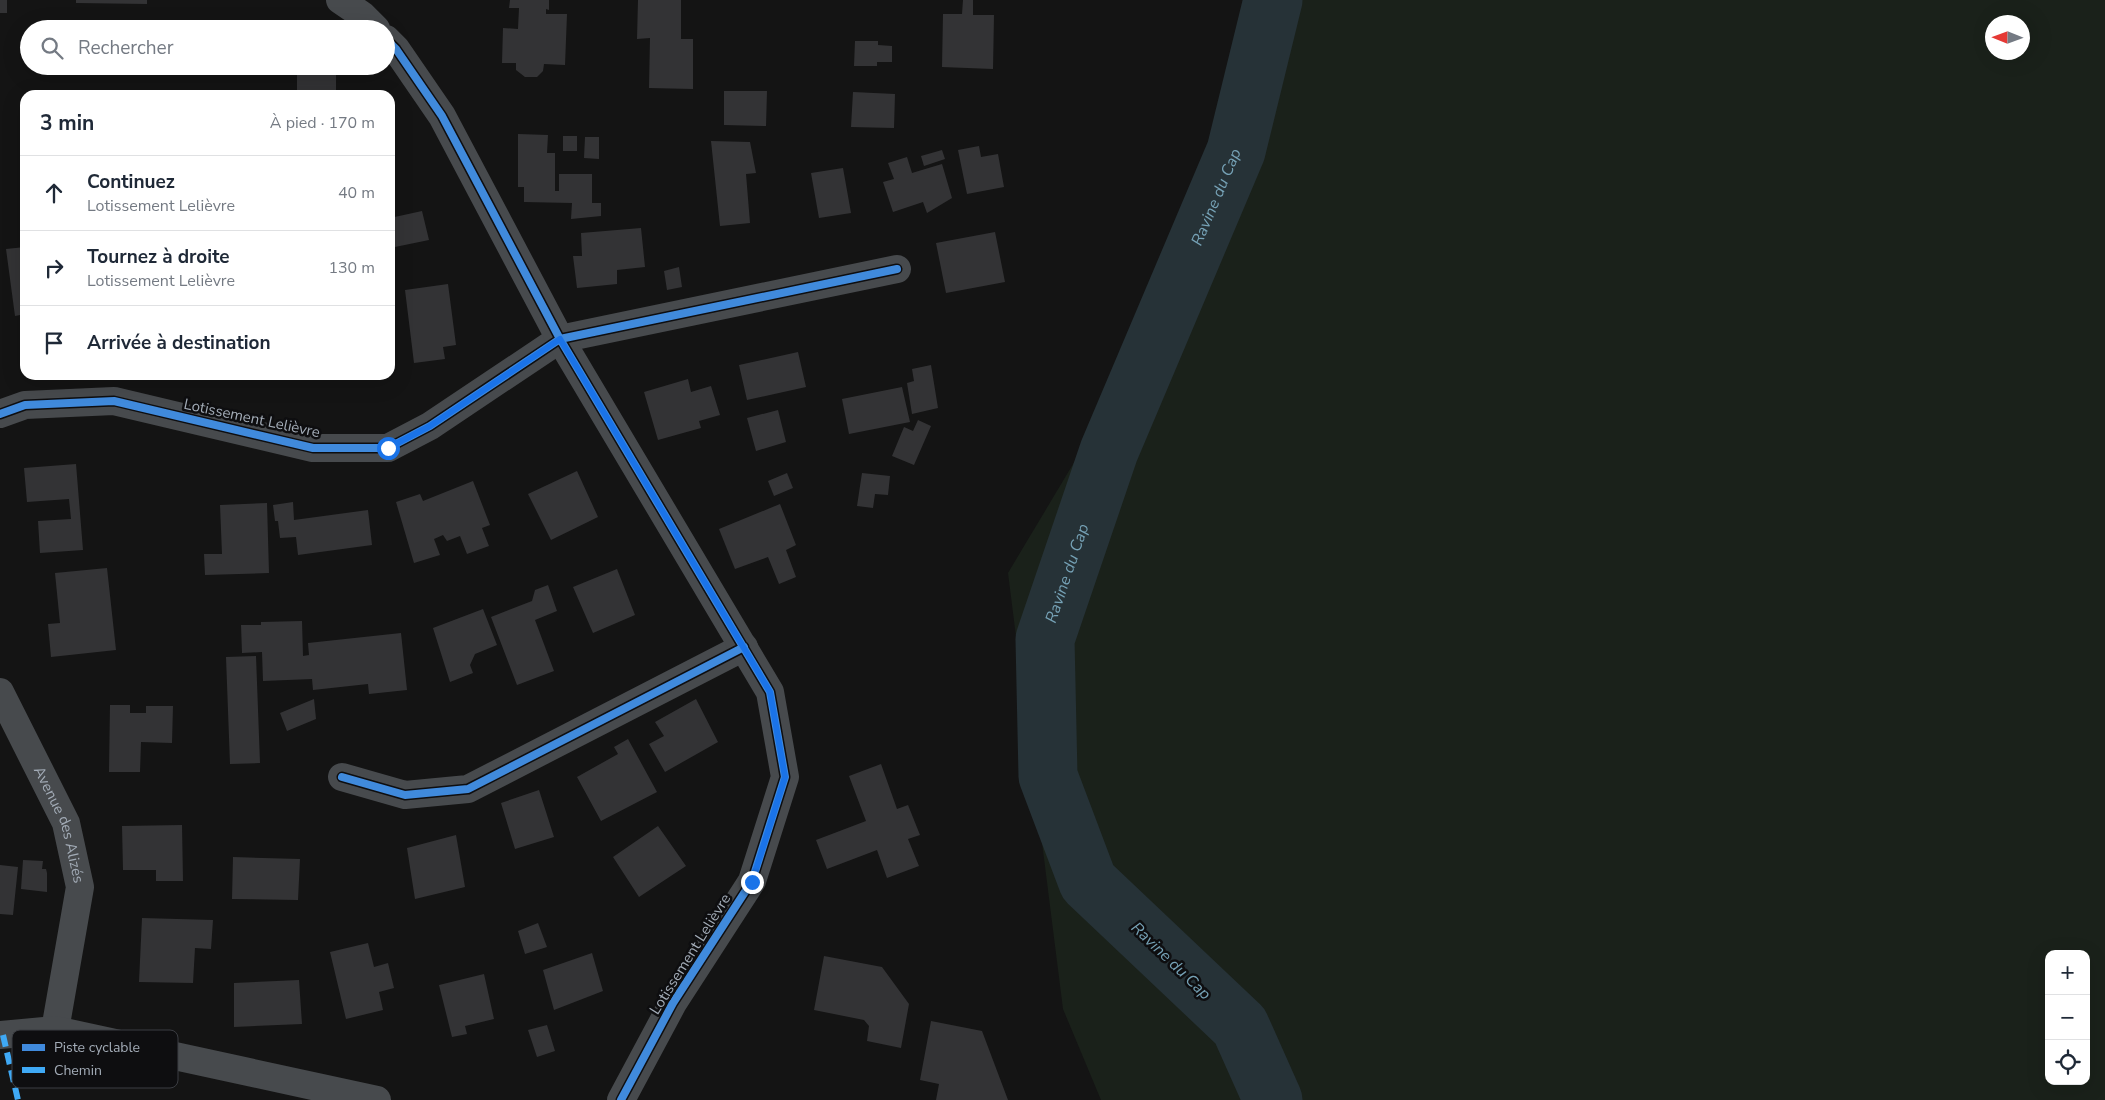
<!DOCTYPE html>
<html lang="fr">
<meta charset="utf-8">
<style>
body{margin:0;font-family:"Nunito Sans",sans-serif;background:#f2f2f3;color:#1f2937}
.controls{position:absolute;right:15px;bottom:15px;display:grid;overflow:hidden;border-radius:10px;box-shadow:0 5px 20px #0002}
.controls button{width:45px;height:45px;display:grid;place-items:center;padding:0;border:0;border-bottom:1px solid #e0e1e3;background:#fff;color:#1f2937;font:25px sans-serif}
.compass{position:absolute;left:1985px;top:15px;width:45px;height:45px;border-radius:50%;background:#fff;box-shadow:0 5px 20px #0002;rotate:271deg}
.stop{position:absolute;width:15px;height:15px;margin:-11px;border:4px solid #1a73e8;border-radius:50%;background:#fff}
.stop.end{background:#1a73e8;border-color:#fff;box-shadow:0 1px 5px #0008}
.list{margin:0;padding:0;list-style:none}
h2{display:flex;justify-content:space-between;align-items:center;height:65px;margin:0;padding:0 20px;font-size:21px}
h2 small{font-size:16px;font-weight:400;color:#747a83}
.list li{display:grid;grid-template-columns:32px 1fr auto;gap:15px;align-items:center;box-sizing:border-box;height:75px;padding:0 20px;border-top:1px solid #e0e1e3}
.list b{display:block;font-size:19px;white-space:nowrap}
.list p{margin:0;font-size:16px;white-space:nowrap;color:#747a83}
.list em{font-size:16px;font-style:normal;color:#747a83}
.icon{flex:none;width:28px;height:28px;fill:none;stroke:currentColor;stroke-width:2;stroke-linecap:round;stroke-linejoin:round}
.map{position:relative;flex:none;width:2105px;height:1100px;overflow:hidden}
.search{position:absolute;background:#fff;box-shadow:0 5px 20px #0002;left:20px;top:20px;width:375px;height:55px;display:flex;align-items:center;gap:12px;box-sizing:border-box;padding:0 18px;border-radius:28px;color:#747a83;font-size:19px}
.panel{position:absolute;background:#fff;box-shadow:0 5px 20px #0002;left:20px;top:90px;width:375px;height:290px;border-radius:15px}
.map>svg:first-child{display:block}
</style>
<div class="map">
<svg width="2105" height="1100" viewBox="0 0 2105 1100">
<rect width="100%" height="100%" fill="#141414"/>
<path fill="#1a211a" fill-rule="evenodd" d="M1278,0H2105V1100H1101L1063,1009L1008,573L1254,161ZM1992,22H2022V52H1992ZM2049,954H2086V1081H2049Z"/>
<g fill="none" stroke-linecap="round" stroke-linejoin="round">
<path stroke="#263237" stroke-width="59" id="s1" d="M1273,1100L1240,1026L1088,882L1048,776L1045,639L1109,451L1236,151L1273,0"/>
</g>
<path fill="#333335" d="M0,0H7V13H0Z
M76,0H147V4L76,3Z
M510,0H549V10L546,9V14H567L565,65L544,64L543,71L537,77H525L516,70V63H502L503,28L518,29L519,8H509Z
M638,0H681V39H693V89L649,88L650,38L637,39Z
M963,0H973V15H994L993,69L942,67L943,14H962Z
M43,23L99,24V29H43Z
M855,41H878V45L892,46V62H877V66H854Z
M297,66H336V95H297Z
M724,91H767L766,126L724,125Z
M853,92L895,94L894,128L851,127Z
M518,134L548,135L547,153H555V191H559V174H592V203H601V216L571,219L572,203L524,202V187H518Z
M563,136H577V151H563Z
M585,137H599V159L584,158Z
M711,141L750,142L756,173L746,174L750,223L720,226Z
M979,146L981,157L998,154L1004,187L967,194L958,150Z
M942,150L945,159L924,166L921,156Z
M907,157L912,173L942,164L952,198L927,213L923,202L893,212L883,182L894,179L888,163Z
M843,168L851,213L819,218L811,173Z
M422,211L429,240L395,247L390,218Z
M641,228L645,267L617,270V284L577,288L573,256H582L581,233Z
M995,232L1005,282L946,293L936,243Z
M25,247V314L15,316L6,249Z
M679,267L682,287L667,290L664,271Z
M448,284L456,345L443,347L445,359L414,363L405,290Z
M798,352L806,387L747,400L739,365Z
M931,365L938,408L912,414L907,383L914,381L912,369Z
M688,379L691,392L711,386L720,415L699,421L701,428L658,440L644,392Z
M902,387L910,422L849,434L842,399Z
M778,410L786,442L756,451L747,418Z
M918,420L931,426L914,465L892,456L904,427L913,431Z
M76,464L83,550L40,553L38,521L71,519L69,499L27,502L24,468Z
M577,471L598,517L551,540L528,494Z
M787,473L793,488L774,496L768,481Z
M862,473L890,476L888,495L875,494L873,508L857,506Z
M473,481L490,525L482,528L489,546L467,554L460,536L447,541L443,535L434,539L440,555L414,563L396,502L420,494L423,501Z
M293,502L294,520L368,510L372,545L298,555L296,537L280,538L278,521H275L273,505Z
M267,503L269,573L205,575L204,554H222L220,505Z
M780,504L796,545L786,550L796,577L779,584L768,557L735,569L719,529Z
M107,568L116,650L51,657L48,624L60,623L55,573Z
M617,569L635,615L593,633L573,587Z
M548,585L557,611L535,620L554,671L517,685L491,617L532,601L535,590Z
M483,609L497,645L475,654L470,665L473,673L450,682L433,628Z
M302,621L303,656L309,655L308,643L401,633L407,690L369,694L368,684L313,690L312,679L263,681L262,652L242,653L241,625H261V622Z
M256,656L260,763L230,764L226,657Z
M314,699L316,719L287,731L280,713Z
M696,699L718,742L665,772L649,744L664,736L655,722Z
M110,705H130V713H146V706H173L172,743L141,742L140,772H109Z
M628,739L657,792L601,821L577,777L618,754L614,747Z
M881,764L897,809L908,805L920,835L908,839L919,866L887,878L877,850L827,869L816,840L866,821L849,776Z
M539,790L554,837L515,849L501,803Z
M182,825L183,881H156V870H123L122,826Z
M658,826L686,866L639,897L613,857Z
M456,835L465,887L415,899L407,848Z
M233,857L300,859L298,900L232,899Z
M23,860L43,861L42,869H46L47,873V892L21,889Z
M0,865L18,867L13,915L0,914Z
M142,918L213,920L211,949L195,948L193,983L139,982Z
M538,923L547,947L525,954L518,931Z
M368,943L374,967L388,963L394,988L379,992L383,1010L346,1019L330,952Z
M592,953L603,991L554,1010L543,970Z
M824,956L882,967L909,1004L901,1048L867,1041L869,1026L864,1020L814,1010Z
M484,974L494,1019L465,1026L467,1034L452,1037L439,985Z
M299,980L302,1024L234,1027V983Z
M931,1021L982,1031L1008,1100H936L939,1084L920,1080Z
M547,1025L555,1051L537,1057L528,1030Z"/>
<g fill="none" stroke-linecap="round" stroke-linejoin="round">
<g stroke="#474a4d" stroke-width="28">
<path d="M0,414L25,405L114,401L313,448H388L430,426L560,339L897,269"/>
<path id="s2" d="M0,692L66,823L80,887L55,1030"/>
<path d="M342,777L405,795L468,789L744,647"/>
<path d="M0,1035L55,1030L377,1100"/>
</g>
<path stroke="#474a4d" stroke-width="28" d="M340,0L362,15L376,29
M386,39L396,49L442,116L560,339L770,692L785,777L752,881L673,1003L621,1100"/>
<path stroke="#3fa9f5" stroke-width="6" stroke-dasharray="12 6" stroke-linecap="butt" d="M3,1035L18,1100"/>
<defs>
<path id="cycleway" d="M386,39L396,49L442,116L560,339L770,692L785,777L752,881L673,1003L621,1100
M0,414L25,405L114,401L313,448H388L430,426L560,339L897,269
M342,777L405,795L468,789L744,647"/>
</defs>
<use href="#cycleway" stroke="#0e0e10" stroke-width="11"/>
<use href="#cycleway" stroke="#408adc" stroke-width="8"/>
</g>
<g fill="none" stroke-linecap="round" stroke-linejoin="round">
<path stroke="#1a73e8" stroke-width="6" d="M388,448L430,426L560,339L770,692L785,777L752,882"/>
</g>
<g text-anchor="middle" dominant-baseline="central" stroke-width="5" stroke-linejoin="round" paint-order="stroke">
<g font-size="15" fill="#a3acb7" stroke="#0e0e10">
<text transform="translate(252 418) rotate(12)">Lotissement Lelièvre</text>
<text stroke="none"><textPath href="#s2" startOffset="146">Avenue des Alizés</textPath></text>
<text transform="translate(690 954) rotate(-58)">Lotissement Lelièvre</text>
</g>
<g font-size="16" font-style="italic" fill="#76a2b6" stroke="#0e0e10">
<text stroke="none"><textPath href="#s1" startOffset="1015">Ravine du Cap</textPath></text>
<text stroke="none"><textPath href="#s1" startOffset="610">Ravine du Cap</textPath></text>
<text transform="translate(1171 961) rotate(44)">Ravine du Cap</text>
</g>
</g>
<rect x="12" y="1030" width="166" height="58" rx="8" fill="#0e0e10" stroke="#3b3d42" stroke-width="1"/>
<rect x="22" y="1044" width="23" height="7" fill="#408adc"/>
<rect x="22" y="1067" width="23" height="6" fill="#3fa9f5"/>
<g font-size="14" fill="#a3acb7">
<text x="54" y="1052">Piste cyclable</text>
<text x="54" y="1075">Chemin</text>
</g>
</svg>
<div class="controls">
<button>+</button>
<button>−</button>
<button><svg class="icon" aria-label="locate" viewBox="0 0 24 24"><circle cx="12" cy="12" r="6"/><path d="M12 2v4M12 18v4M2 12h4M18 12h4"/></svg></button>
</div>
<svg class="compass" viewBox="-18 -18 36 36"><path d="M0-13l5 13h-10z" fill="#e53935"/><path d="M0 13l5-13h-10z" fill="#747a83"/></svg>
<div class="stop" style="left:388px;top:448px"></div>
<div class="stop end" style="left:752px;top:882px"></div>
<div class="search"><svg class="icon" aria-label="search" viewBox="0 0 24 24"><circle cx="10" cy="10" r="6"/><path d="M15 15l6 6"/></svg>Rechercher</div>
<section class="panel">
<h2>3 min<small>À pied · 170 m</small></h2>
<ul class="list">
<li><svg class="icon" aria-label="ahead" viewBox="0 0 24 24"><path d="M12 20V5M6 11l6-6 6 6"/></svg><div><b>Continuez</b><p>Lotissement Lelièvre</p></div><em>40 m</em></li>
<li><svg class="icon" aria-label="right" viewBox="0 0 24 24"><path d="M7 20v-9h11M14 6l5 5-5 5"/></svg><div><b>Tournez à droite</b><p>Lotissement Lelièvre</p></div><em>130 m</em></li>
<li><svg class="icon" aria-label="arrive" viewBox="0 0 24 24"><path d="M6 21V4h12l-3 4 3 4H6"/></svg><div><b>Arrivée à destination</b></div></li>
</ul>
</section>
</div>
